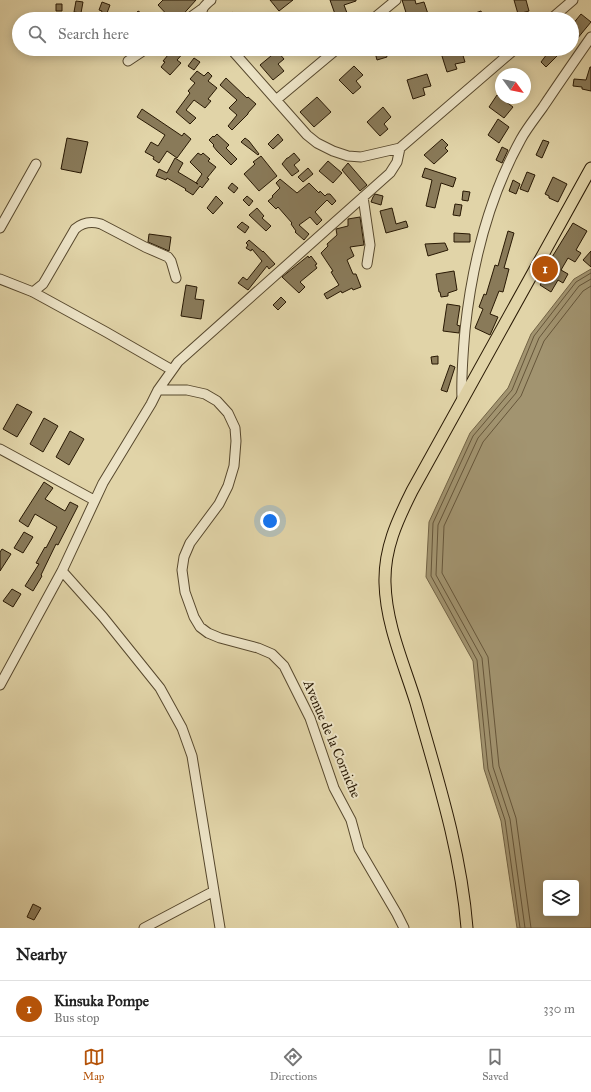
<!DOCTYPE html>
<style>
body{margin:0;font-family:"IM FELL Great Primer",serif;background:#f2f2f2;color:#222}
.controls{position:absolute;right:12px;bottom:12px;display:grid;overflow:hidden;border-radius:4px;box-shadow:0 2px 10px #0003}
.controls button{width:36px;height:36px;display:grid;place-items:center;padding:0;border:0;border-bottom:1px solid #e0e0e0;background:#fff;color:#222;font:20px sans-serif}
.compass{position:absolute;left:495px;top:68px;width:36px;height:36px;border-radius:50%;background:#fff;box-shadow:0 2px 10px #0003;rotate:123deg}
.you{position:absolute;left:270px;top:521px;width:14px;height:14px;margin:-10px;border:3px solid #fff;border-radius:50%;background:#1a73e8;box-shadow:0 0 0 6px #1a73e833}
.badge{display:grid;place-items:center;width:26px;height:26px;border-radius:50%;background:#b45309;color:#fff;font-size:13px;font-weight:700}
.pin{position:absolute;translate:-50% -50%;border:2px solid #fff;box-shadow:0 1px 4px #0006}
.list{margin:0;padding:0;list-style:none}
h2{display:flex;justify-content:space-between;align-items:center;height:52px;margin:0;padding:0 16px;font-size:17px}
h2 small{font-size:13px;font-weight:400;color:#767676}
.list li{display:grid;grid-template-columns:26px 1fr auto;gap:12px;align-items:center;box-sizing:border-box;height:56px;padding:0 16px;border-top:1px solid #e0e0e0}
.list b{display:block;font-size:15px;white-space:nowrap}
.list p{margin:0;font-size:13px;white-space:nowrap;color:#767676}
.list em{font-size:13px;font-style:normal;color:#767676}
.icon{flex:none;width:22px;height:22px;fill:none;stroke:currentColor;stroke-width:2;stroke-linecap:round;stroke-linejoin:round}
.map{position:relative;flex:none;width:591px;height:928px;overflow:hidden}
.search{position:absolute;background:#fff;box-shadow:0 2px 10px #0003;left:12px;right:12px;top:12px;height:44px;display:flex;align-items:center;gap:10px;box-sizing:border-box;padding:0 14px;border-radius:22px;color:#767676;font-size:15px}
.sheet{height:108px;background:#fff}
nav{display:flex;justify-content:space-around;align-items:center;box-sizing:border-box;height:56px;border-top:1px solid #e0e0e0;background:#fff;font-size:11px;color:#767676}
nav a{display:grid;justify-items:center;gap:2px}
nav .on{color:#b45309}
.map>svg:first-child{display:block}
</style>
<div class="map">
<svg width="591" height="928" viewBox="0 0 591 928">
<rect width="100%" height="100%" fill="#e1d4a8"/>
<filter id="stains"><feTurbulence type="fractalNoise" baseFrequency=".005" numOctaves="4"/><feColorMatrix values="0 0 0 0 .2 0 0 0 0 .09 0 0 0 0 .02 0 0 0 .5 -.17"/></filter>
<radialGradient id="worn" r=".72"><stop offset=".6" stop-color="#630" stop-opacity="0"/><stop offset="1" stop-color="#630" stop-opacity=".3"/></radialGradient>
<path fill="#a29470" stroke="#726345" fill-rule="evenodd" d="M591,269V928H517L501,821L484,769L473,661L426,577L429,522L470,433L508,388L531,334L574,279ZM546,883H576V913H546Z"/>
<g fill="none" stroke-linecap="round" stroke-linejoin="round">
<path stroke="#66563a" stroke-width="1" d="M520,928L505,820L488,769L477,660L431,576L433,523L473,436L512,390L534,336L576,282L591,273
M525,928L510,819L493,767L482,658L436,575L438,525L478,438L516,393L539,338L579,286L591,279
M531,928L516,818L499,766L488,657L442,573L444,526L483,442L521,396L544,341L583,291L591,286"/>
</g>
<path fill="#897a59" stroke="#291904" d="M163,0H196L179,19H171L158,5Z
M270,0H293L279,11Z
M330,0H356V1L344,5L347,13L336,17Z
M402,0H415L416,4L424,2L428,14L419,17L420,19H408Z
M514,0H526L529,11L518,14Z
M76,1L83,2L81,13L74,12Z
M102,2L110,5L107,13L120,19H99L102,11L99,10Z
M56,4H62V11H56Z
M138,11L151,19H132Z
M481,11L484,19H461V18Z
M233,12L239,19H225Z
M581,14L591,22L572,45V25Z
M173,49H187L177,60L181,63L170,75L161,67L165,62L163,61Z
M374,49H385L387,57L377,60Z
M454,49H461L465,62L455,64L457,69L447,72L441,53Z
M548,49H564L546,67L541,62L547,54L545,52Z
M277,51L284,59L278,64L284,71L273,80L260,65Z
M194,58L200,62L194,70L188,66Z
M354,66L363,75L356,81L361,87L353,94L339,80Z
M590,67H591V91L582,89V87L573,86L574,79L586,80Z
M197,71L204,76L208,72L212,76L208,81L217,88L208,99L211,101L205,108L194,100L186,110L196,118L190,124L176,112L190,93L188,91L195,83L190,79Z
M427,74L431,86L423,88L425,95L413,99L407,80Z
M226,78L247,98L248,97L256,104L248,113V114L232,130L228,126L237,115L229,108L237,100L220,85Z
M497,95L513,107L504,118L489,107Z
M317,97L331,112L314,127L300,112Z
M383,107L391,117L384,124L388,129L380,136L367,122Z
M142,109L182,136L184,133L191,139L177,158L167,151L159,163L153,159L154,157L145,152L151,142L158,146L165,135L137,117Z
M498,119L509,127L499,143L488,135Z
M217,134L229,145L226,148L237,159L231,165L217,151L213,146L214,145L209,140L213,136L214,137Z
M278,134L283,140L273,149L268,144Z
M67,138L88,142L81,173L61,169Z
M245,138L249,141L259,154L258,155L241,142Z
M442,139L448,145L445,148L448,151L434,164L424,155Z
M543,140L549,142L542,158L536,155Z
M502,147L508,150L502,163L496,160Z
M198,153L201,155L203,153L210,159L208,161L216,167L207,178L209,179L202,188L200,186L193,195L185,190L186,189L167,178L166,180L156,176L159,169L167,173L175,158L183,163L178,172L198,184L196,183L202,174L190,162Z
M294,153L300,160L294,165L299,171L292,176L282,164L287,158H288Z
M261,156L277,176L259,191L244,174L255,164L253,162Z
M328,161L342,173L333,183L319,171Z
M348,163L367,185L360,191L342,170Z
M308,168L313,174L303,182L298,177Z
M425,168L456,178L453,187L441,183L435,208L426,206L432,180L422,177Z
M527,172L535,175L528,192L520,189Z
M553,177L567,184L558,202L549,198V196L545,194Z
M280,179L297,193L309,183L319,193L320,191L325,196L327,194H330L336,201L332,205L327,200L315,212L322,220L317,225L310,217L299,225L309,234L304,240L295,232L296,231L291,224L292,223L278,207L276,209L268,201L273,197L272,196L280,188L276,183Z
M513,180L520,184L516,194L509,191Z
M232,183L238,188L234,193L228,188Z
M463,191L470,192L468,201L462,200Z
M375,194L383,196L381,205L371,202L373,197Z
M216,196L223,203L213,214L207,208Z
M247,196L253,201L249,206L243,200Z
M455,204L462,205L460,216L453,215Z
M257,208L264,216L262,218L271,226L266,231L249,215Z
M392,208L396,224L406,221L408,227L386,233L380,211Z
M360,217L364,245L350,247L354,256L347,260L353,274H356L361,287L353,290L352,288L342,293L341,291L327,299L324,294L339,285L331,272L333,271L321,253L328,246L327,244L337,235L336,229L348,226V219Z
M242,222L249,227L245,233L237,227Z
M573,223L587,231L576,250L581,253L575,262L568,258L561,270L568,274L563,283L558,280L551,292L540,285L545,277L546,278L554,265L549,262Z
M508,231L514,233L504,268L509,269L503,292L499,291L490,314L498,317L490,335L475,328L483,309L479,307L484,294L486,295L495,265L498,266Z
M454,233L470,234V242H454Z
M149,234L171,237L169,251L148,242Z
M249,240L263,252V251L275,264L269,269L267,266L248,290L238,283L243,277L247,280L262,261L252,249L251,251L246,248L248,245L246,243Z
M445,243L448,250L428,256L425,244Z
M591,251V267L583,260Z
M308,256L309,258L311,256L317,264L315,265L317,268L300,282L305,287L299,293L282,277Z
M454,271L457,290L448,293V296L441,297L440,292H439L436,274Z
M186,285L197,287L195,299L204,300L201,319L181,316Z
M281,297L286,302L278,310L273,305Z
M447,304L460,306L457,325L460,326L459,333L443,331Z
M438,356V364H432L431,357Z
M450,365L455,367L447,392L441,390Z
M17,404L32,412L17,437L3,429Z
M44,418L58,426L43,452L30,444Z
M70,431L84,439L69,465L56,457Z
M44,482L53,488L45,499L65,511L70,502L78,506L58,545L56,544L41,575L42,576L33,591L25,586L39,564L36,563L45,547L46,548L57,527L35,514L28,527L19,521Z
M24,532L33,537L23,553L14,548Z
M2,549L11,554L0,571V552Z
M12,589L21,594L13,607L3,601Z
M33,904L41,908L34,920L27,917Z"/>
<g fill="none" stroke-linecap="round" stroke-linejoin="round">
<defs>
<path id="minor" d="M188,19L202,9
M204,19C199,10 204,6 211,0
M373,19L396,0
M551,19L573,0
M231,49L307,135L317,143L333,151L348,156L361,157L400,148L515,49
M128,61L146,49
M276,100L337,49
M363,197L370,245L367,264
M0,228L36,164
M0,279L33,292L106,332L172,370
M33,292L43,284L46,279L75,229C83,222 91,221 101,224L145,247L168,257L171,261L176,278
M158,390H187L205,394L217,401L228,413L235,428L236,441L234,466L228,486L219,504L190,543L184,557L182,570L185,592L194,617L200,627L208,633L220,638L258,648L272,654L284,666L310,718L334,788L351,820L359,849L397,914L404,928
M462,399C461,376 463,353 465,330C472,264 489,197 521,139C527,128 536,117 543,107C559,83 575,60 591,37
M0,449L94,500
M62,571L103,617L160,688L182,728L192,756L220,928
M0,685L62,571L103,483L151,404L158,390L178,362L390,173L397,162L400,148
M144,928L214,891"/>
<path id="major" d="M467,928C461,851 437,777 416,703C404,664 386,625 385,583C384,549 397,521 412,491L591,168"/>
</defs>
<use href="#minor" stroke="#57482d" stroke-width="11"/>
<use href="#major" stroke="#291904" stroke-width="13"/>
<use href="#minor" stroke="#ece3c6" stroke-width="9"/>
<use href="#major" stroke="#e1d4a8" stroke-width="11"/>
</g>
<g text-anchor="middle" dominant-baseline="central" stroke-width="4" stroke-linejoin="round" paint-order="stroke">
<g font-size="14" fill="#291904" stroke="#ece3c6">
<text transform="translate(332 739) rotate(67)">Avenue de la Corniche</text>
</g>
</g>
<rect width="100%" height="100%" filter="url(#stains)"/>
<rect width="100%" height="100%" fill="url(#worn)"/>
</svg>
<div class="controls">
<button><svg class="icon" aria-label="layers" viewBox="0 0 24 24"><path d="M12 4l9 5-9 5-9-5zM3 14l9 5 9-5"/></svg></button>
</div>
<svg class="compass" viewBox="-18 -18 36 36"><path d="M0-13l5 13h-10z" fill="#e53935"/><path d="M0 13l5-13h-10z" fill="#767676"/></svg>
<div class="you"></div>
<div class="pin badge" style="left:545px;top:269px">1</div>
<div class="search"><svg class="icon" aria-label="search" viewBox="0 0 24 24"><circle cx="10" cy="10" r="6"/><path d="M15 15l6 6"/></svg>Search here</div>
</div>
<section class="sheet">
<h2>Nearby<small></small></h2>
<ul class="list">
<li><span class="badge">1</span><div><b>Kinsuka Pompe</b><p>Bus stop</p></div><em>330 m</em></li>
</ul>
</section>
<nav>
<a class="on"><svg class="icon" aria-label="map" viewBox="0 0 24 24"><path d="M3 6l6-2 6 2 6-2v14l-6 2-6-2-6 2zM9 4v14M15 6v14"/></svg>Map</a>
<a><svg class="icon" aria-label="directions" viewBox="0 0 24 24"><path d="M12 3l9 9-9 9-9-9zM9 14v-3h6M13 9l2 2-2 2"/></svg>Directions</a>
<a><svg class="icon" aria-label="saved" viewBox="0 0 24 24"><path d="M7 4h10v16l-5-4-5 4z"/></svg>Saved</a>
</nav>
